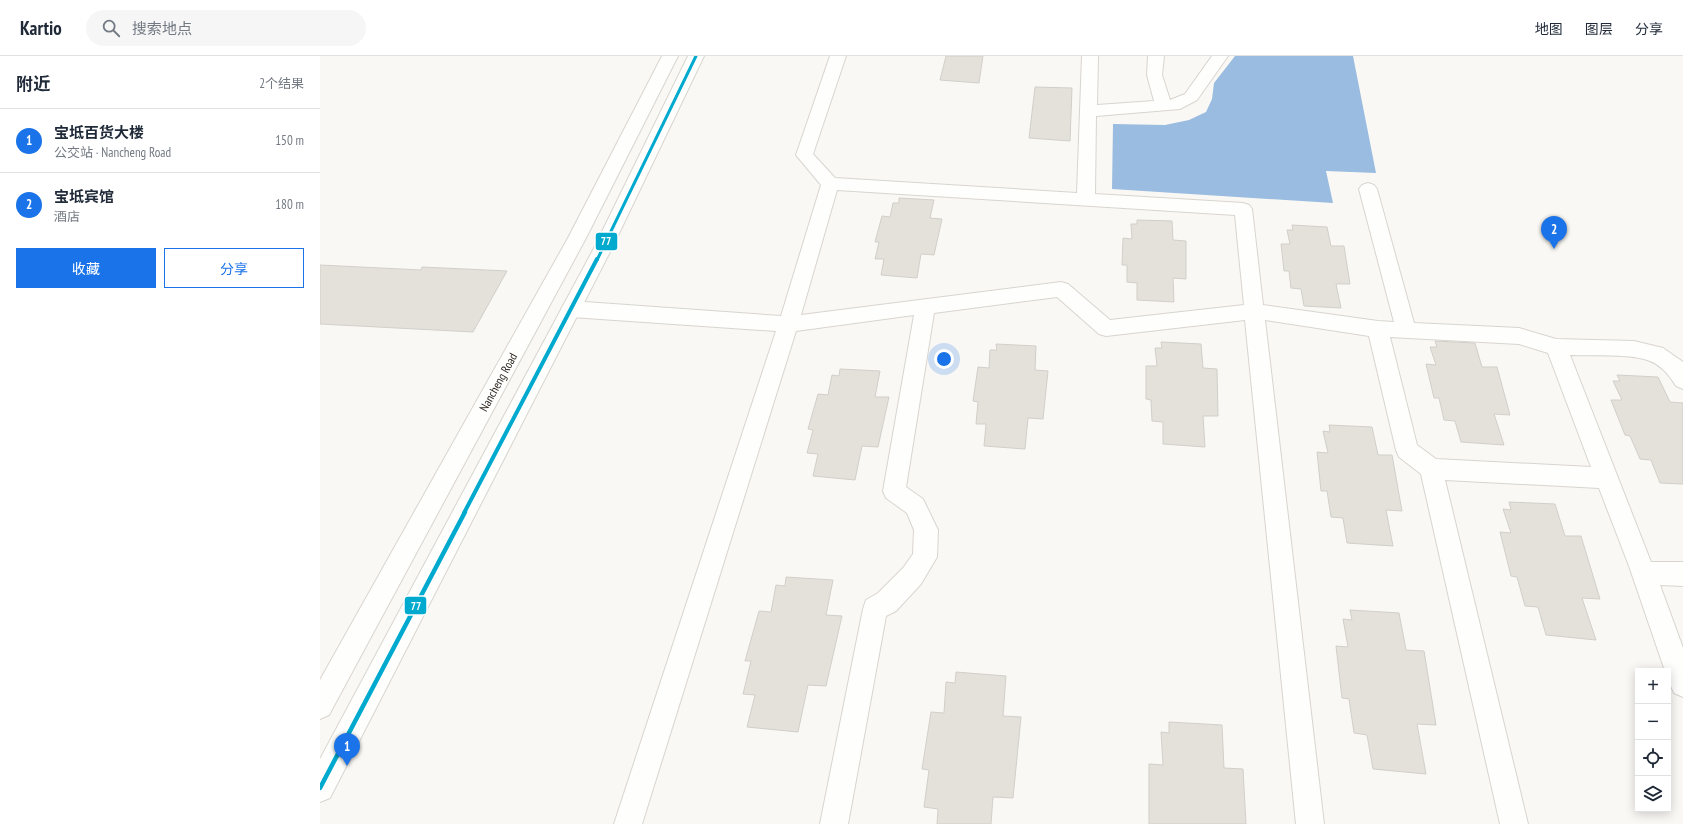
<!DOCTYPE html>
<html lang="zh">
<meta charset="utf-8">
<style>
body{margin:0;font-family:"PT Sans Narrow","Noto Sans SC",sans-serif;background:#f6f6f7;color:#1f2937}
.controls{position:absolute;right:12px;bottom:12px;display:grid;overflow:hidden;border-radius:0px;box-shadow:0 2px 10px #0003}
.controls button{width:36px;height:36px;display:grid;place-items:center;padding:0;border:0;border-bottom:1px solid #e0e1e3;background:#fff;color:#1f2937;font:20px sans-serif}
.you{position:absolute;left:624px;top:303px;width:14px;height:14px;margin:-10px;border:3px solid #fff;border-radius:50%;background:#1a73e8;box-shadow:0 0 0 6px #1a73e833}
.badge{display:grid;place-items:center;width:26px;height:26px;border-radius:50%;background:#1a73e8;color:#fff;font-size:13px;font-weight:700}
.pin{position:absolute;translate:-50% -33px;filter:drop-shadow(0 1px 2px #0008)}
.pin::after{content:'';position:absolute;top:21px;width:14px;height:12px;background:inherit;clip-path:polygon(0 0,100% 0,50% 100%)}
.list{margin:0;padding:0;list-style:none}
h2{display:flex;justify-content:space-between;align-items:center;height:52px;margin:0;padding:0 16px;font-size:17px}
h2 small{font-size:13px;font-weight:400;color:#747a83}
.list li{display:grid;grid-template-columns:26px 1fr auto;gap:12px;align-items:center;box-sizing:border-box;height:64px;padding:0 16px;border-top:1px solid #e0e1e3}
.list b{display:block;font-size:15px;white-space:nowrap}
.list p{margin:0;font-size:13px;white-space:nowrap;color:#747a83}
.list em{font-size:13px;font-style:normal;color:#747a83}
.actions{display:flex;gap:8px;padding:12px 16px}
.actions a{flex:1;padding:9px 0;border:1px solid #1a73e8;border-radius:0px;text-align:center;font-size:14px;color:#1a73e8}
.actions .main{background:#1a73e8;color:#fff}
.icon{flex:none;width:22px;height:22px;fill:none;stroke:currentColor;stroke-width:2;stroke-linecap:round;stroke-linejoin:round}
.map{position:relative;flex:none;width:1363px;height:768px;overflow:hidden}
header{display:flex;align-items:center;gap:24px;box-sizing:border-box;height:56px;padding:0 20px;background:#fff;border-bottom:1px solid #e0e1e3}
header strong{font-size:19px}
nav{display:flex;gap:22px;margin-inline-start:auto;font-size:14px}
.search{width:280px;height:36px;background:#f6f6f7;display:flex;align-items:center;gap:10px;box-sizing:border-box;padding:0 14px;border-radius:22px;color:#747a83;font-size:15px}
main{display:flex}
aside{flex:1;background:#fff}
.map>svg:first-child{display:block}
</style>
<header>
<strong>Kartio</strong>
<div class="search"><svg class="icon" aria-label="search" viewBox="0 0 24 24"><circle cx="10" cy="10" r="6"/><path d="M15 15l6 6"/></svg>搜索地点</div>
<nav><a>地图</a><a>图层</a><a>分享</a></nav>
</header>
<main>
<aside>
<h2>附近<small>2个结果</small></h2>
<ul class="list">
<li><span class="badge">1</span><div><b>宝坻百货大楼</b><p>公交站 · Nancheng Road</p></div><em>150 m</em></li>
<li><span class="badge">2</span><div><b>宝坻宾馆</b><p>酒店</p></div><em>180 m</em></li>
</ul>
<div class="actions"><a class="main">收藏</a><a>分享</a></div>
</aside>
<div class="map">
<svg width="1363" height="768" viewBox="0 0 1363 768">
<rect width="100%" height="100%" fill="#faf8f4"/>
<path fill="#99bce0" d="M915,0H1033L1056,117L1006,115L1013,147L792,133L793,68L845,69L869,64L886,56L892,43L894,27Z"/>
<path fill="#e4e0da" stroke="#d2cfca" d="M626,0H663L659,27L620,24Z
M715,31L752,32L750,85L709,82Z
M579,142L614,144L610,162L622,163L614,199L601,198L597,222L561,219L564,203H555L559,186H555L562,160L570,161L573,147H579Z
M817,164L852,165L853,184L866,185V223L853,222L854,246L817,244V227L807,226V209H802L803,182L812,183L811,168H817Z
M972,169L1007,171L1011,190H1024L1030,228H1016L1021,252L984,250L981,233L971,232L969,215H964L961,188H970L967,174H973Z
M0,209L101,214L102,211L187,215L153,276L0,268Z
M1115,285L1155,287L1162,311H1177L1190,359L1174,358L1184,389L1141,386L1135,365L1124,364L1119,342H1114L1106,308L1116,309L1110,291H1117Z
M841,286L881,288L883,312L897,313L898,360H883L885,391L843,388V366L832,365L831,344L826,343V310H837L835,292H842Z
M676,288L716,290L715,314L728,315L723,363L708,362L705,393L664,390L666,368H656L658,346L653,345L658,311L669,312L670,294H677Z
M520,313L560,315L555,341H569L558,391L542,390L535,424L493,420L498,398L487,397L493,374L488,373L498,338L508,339L512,319L519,320Z
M1297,319L1338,321L1350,346L1363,347V428L1340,427L1331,404L1320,403L1310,380L1305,379L1291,344H1302L1293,325H1300Z
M1009,369L1052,371L1058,399H1072L1082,455L1066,454L1073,490L1027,487L1023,462L1011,461L1007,435H1001L997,396L1008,397L1003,375L1010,376Z
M1189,446L1235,448L1245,480H1261L1280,543L1262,542L1276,584L1226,579L1218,551L1205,550L1197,521L1191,520L1180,476L1191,477L1183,453L1191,454Z
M466,521L513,524L506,559L522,560L506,630L488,629L478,676L427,671L435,639L423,638L431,605H425L439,555L451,556L456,529L465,530Z
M1030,554L1079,557L1086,594L1104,595L1116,669L1097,668L1106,718L1053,713L1047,679L1034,677L1029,643L1022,642L1016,590L1028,591L1023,563L1032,564Z
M636,616L686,620L683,660L701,661L693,742L673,741L671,768H617L618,753L604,751L609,714L602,713L611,656L624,657L626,626L635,627Z
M849,666L902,669L904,712L923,713L926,768H829V708L843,709L841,676L849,677Z"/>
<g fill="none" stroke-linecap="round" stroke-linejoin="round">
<defs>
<path id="minor" d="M510,0H526L493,98L515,122L757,137L762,0H778L777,49L834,45L827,19L828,0H844L842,19L850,44L865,38L892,0H908L877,44L860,53L776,60L775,138L923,147L929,149L932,153L943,249L1058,265L1074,266L1039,133L1042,129L1048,127L1054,129L1057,133L1094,267L1199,272L1236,283L1314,285L1343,292L1363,306V333L1356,330C1350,320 1341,309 1330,305C1311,297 1271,300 1250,299L1331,506H1363V530L1340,529L1363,592V641L1354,637L1348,623V615H1345L1309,510L1279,432L1125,424L1208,768H1180L1101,418L1079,401L1076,394L1049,280L945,264L1004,768H976L925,264L786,280L779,278L737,241L614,257L586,431L603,443L618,474L617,501L601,528L576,555L566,560L528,768H500L543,553L546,544L558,537L583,512L593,498L594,474L587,457L566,442L563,435L594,259L476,275L322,768H294L456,275L251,261L244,258L241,253L244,248L251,245L461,260L501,129L476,99ZM517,134L915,159L924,249L790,264L748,228L741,226L481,259ZM1070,281L1199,288L1228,297L1271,411L1116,403L1097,389Z"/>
<path id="secondary" d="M342,0H358L266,182L9,659L0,663V624L248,182Z
M368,0H384L292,192L10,742L0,746V703L274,192Z"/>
</defs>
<use href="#minor" stroke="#d8d5cf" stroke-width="2"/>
<use href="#secondary" stroke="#d8d5cf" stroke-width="2"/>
<use href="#minor" fill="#fefefd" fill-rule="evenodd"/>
<use href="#secondary" fill="#fefefd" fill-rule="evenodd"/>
<defs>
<path id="bus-1-far2" d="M277,204L376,0"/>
<path id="bus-1-far1" d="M144,457L277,203"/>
<path id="bus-1" d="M0,732L145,456"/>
</defs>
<use href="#bus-1-far2" stroke="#fff" stroke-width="5.5"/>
<use href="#bus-1-far1" stroke="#fff" stroke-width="7"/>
<use href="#bus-1" stroke="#fff" stroke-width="8"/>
<use href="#bus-1-far2" stroke="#00a9ce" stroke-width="3"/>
<use href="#bus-1-far1" stroke="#00a9ce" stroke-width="4"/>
<use href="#bus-1" stroke="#00a9ce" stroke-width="4.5"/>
</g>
<g text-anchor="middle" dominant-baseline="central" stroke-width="3" stroke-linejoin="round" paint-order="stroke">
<g font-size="12" fill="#302b23" stroke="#fff">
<text transform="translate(178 326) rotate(-61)">Nancheng Road</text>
</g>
</g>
<g stroke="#fff" stroke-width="1.5">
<rect x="275" y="176" width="23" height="19" rx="4" fill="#00a9ce"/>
<rect x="84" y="540" width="23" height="19" rx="4" fill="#00a9ce"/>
</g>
<g font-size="11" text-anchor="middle" font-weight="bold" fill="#fff">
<text x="286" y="189">77</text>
<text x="96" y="554">77</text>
</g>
</svg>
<div class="controls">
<button>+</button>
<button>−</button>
<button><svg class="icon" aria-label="locate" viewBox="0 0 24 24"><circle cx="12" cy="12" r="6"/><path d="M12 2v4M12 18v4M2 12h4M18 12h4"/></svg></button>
<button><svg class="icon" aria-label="layers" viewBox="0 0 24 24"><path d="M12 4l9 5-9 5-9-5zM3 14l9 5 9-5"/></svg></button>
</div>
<div class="you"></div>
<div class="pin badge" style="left:27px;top:710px">1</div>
<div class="pin badge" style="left:1234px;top:193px">2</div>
</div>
</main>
